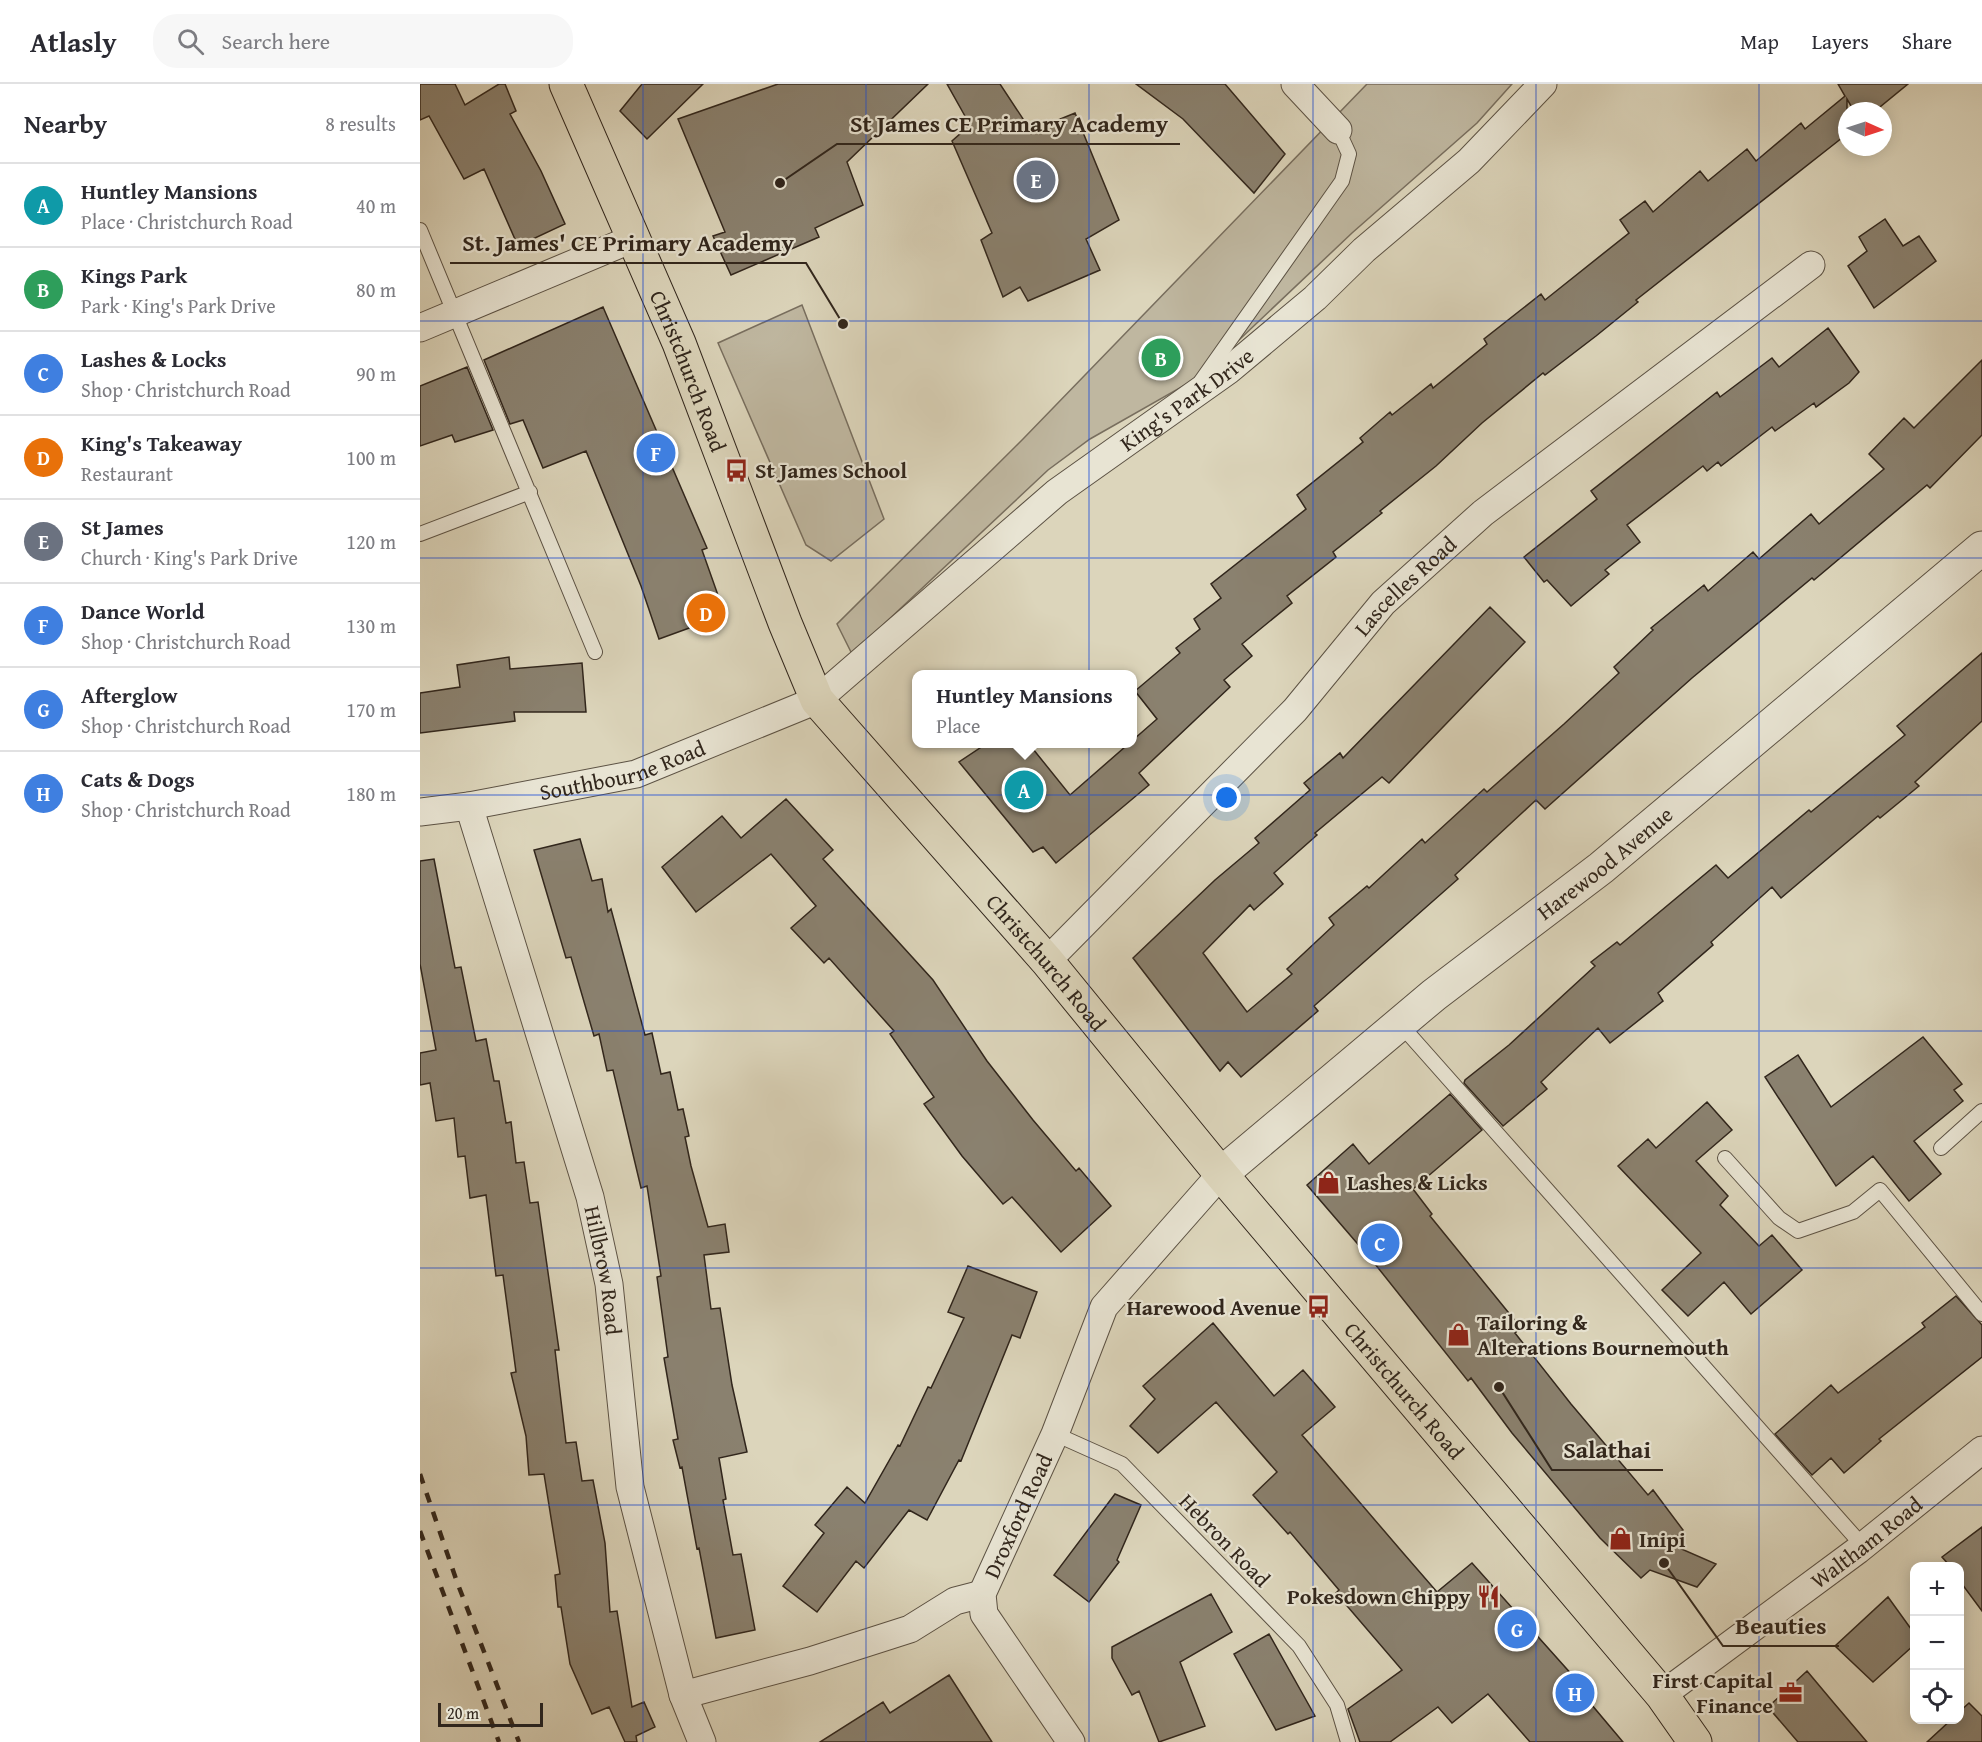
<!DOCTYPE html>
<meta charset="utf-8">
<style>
body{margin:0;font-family:"Gentium Book Plus",serif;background:#f7f7f7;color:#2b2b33}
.controls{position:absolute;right:18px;bottom:18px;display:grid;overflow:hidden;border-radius:12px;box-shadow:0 3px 15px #0003}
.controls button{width:54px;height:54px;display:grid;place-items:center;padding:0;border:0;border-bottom:2px solid #e1e1e2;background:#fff;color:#2b2b33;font:30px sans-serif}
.compass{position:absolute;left:1418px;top:18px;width:54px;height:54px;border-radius:50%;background:#fff;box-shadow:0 3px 15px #0003;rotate:93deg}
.scale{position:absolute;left:18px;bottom:15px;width:105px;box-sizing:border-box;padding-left:6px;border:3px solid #31261c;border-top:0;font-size:16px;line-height:21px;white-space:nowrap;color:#31261c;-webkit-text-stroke:4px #e8e4d3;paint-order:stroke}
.you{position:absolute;left:807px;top:714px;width:21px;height:21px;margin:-15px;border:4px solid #fff;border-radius:50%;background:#1a73e8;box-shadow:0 0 0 9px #1a73e833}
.badge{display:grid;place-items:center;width:39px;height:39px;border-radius:50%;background:#111827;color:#fff;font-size:20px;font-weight:700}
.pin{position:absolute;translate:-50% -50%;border:3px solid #fff;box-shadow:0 2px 6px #0006}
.popup{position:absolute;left:492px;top:586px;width:225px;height:78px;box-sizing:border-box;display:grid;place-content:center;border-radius:12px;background:#fff;filter:drop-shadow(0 2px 4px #0005);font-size:20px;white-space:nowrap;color:#7c7c81}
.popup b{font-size:22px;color:#2b2b33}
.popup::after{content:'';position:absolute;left:50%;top:100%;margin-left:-12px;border:12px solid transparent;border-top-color:#fff}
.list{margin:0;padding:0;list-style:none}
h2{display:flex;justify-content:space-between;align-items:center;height:78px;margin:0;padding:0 24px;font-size:26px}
h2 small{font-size:20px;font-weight:400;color:#7c7c81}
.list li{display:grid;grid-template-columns:39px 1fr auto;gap:18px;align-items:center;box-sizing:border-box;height:84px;padding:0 24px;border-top:2px solid #e1e1e2}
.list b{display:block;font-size:22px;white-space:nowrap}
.list p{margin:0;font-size:20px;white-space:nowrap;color:#7c7c81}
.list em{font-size:20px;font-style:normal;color:#7c7c81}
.icon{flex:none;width:33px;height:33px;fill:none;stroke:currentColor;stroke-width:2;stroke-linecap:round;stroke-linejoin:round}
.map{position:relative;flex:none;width:1562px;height:1658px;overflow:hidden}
header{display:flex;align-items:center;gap:36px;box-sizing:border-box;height:84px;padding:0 30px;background:#fff;border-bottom:2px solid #e1e1e2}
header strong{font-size:28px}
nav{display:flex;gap:33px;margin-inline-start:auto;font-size:21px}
.search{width:420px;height:54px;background:#f7f7f7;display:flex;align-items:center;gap:15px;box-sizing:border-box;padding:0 21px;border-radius:24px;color:#7c7c81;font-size:22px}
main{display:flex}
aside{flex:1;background:#fff}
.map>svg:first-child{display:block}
</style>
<header>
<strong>Atlasly</strong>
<div class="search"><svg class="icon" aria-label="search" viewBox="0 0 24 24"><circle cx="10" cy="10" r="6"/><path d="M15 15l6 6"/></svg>Search here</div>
<nav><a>Map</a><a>Layers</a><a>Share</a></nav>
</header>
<main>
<aside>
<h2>Nearby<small>8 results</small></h2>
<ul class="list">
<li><span class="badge" style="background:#0f9aa8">A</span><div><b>Huntley Mansions</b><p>Place · Christchurch Road</p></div><em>40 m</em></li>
<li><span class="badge" style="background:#2e9e5b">B</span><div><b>Kings Park</b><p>Park · King's Park Drive</p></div><em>80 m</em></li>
<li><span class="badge" style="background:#3f7fe0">C</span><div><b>Lashes &amp; Locks</b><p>Shop · Christchurch Road</p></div><em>90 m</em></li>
<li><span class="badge" style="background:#e8710a">D</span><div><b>King's Takeaway</b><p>Restaurant</p></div><em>100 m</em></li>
<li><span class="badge" style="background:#6b7280">E</span><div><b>St James</b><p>Church · King's Park Drive</p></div><em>120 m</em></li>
<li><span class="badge" style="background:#3f7fe0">F</span><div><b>Dance World</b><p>Shop · Christchurch Road</p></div><em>130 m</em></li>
<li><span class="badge" style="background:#3f7fe0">G</span><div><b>Afterglow</b><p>Shop · Christchurch Road</p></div><em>170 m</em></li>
<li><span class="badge" style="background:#3f7fe0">H</span><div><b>Cats &amp; Dogs</b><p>Shop · Christchurch Road</p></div><em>180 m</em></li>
</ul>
</aside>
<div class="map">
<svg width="1562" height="1658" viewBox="0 0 1562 1658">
<rect width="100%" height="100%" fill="#dcd5bb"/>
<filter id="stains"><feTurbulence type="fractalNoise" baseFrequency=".00333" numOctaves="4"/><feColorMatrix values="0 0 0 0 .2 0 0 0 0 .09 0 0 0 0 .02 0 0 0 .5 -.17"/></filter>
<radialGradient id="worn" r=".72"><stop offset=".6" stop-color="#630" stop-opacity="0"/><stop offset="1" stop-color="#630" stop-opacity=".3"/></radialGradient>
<path fill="#bfb7a0" stroke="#786e5e" stroke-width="1.5" d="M947,0H1092L1057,39L932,149L781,292L670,355L628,386L432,570L417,540L603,355Z
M382,221L464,435L411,477L386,461L298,259Z"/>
<path fill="#8a816f" stroke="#31261c" stroke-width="1.5" d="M0,0H35L45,21L79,0H85L96,27L90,30L121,87L145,140L98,162L64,85L44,95L9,32L0,36Z
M222,0H283L227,55L200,27Z
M358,0H508L427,78L443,121L395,144L399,153L311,191L293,152L305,148L258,35Z
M527,0H580L611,47L655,29L699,136L666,155L680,186L608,217L600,203L583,213L561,156L572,149L532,57L550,41Z
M716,0H805L865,70L834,109L763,35Z
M1418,0H1488L1455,27H1434L1427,15V50L1216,216L1218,218L1176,252L1125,291L1123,289L1062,339L1016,382L960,427L962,429L913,468L916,473L867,512L872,519L822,560L832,572L804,596L810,603L719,689L729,701L636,779L623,763L613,768L539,678L566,660H609L650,711L737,635L715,607L760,569L756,564L780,545L774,535L801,514L791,500L886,425L877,411L943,358L940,354L970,328L972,331L1011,300L1013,304L1067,260L1064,255L1121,210L1125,216L1209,149L1200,136L1225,117L1233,128L1280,87L1288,97L1327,65L1336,77L1381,39L1385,45L1425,12Z
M1465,135L1483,162L1499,152L1516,177L1454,224L1428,182L1447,167L1439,153Z
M183,223L287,464L282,466L305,531L239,555L221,502L166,367L123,384L103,336L90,340L64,276Z
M1408,244L1439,288L1429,299L1396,323L1394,319L1355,347L1352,343L1301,382L1298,378L1287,387L1283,382L1207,441L1220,458L1185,486L1189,490L1151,522L1127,496L1124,498L1104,473L1177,415L1171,407L1297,308L1300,313L1352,274L1359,283Z
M1562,276V351L1510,404L1507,401L1394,496L1392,494L1272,594L1125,725L1116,716L1035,791L1038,795L894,922L898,927L821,993L808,978L800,987L713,874L795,796L839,759L835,754L890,706L884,699L920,669L923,674L1070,523L1105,558L969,699L962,693L895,749L897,751L854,789L863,800L834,826L830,821L783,869L827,928L872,890L867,885L914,841L909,834L947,802L949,804L1002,755L1005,759L1064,705L1067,708L1144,640L1199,589L1194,583L1233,546L1231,544L1284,501L1288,507L1333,468L1339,475L1391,430L1399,440L1464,385L1449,370L1484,334L1494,344Z
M47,283L73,346L35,358L32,351L0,362V302Z
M1562,569V637L1495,698L1499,702L1460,734L1458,732L1361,814L1352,803L1291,858L1293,861L1238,909L1243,917L1190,959L1178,944L1121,998L1127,1005L1083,1042L1044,999L1045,996L1089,961L1175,882L1171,878L1197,858L1200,861L1296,781L1308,794L1389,726L1391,728L1485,651L1477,642Z
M89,573L90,585L162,579L166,628H94L95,637L0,649V609L40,603L37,581Z
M366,715L413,766L403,775L513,896L567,977L613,1036L656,1087L659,1084L691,1122L641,1168L592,1113L583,1120L542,1072L504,1020L514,1013L470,950L474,947L409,874L404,879L371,844L396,822L351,770L276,828L242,783L302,732L321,754Z
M160,755L172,797L182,795L188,828L191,825L225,951L232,949L241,990L250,988L258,1026L263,1025L269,1052L265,1053L271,1082L288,1143L305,1140L309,1168L284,1171L291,1225L300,1224L312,1301L327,1368L299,1374L306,1415L303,1416L313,1471L321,1470L335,1546L296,1554L279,1464L277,1465L262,1383L260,1384L253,1356L258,1355L244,1274L248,1273L237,1193L241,1192L227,1102L221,1104L193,986L187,987L179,950L174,952L151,873L146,874L114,766Z
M14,775L35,884L41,883L56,957L66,955L74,997H79L86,1039L91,1038L96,1079L104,1078L110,1119L118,1118L139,1266H135L146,1359L156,1358L162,1397L173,1396L185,1459L190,1528L197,1527L212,1623L224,1618L235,1643L216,1652L217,1658H205L189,1623L172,1630L150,1580L141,1523H138L135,1491L140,1490L124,1390L109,1391L106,1352L91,1289L96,1288L83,1191L76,1192L66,1111L50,1114L45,1072L38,1073L34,1034L16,1037L10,999L0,1001V969L16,966L0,880V777Z
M1503,953L1542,1000L1534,1006L1543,1017L1494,1057L1521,1090L1489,1117L1453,1072L1416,1102L1345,993L1378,971L1411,1023Z
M1030,1010L1062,1046L993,1105L1012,1130L1010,1132L1101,1244L1095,1249L1151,1320L1228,1411L1233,1406L1263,1446L1250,1460L1296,1480L1277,1503L1230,1486L1221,1494L1180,1454L1092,1349L1051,1294L1048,1297L955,1180L887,1101L933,1060L949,1080Z
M1287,1018L1312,1046L1276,1077L1308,1112L1300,1121L1339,1162L1352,1151L1382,1186L1331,1230L1304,1198L1268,1232L1242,1206L1281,1169L1198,1082L1228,1055L1236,1064Z
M548,1182L617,1208L600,1254L592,1251L541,1377L539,1376L507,1436L489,1426L444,1484L436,1477L397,1528L363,1502L404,1449L395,1441L427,1403L445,1419L478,1361L480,1362L508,1303L511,1304L544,1234L528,1228Z
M1536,1212L1562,1241V1273L1459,1355L1461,1357L1424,1389L1411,1374L1392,1391L1355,1350L1411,1301L1418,1309L1505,1243L1502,1239Z
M793,1239L854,1312L883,1286L915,1323L882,1351L984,1470L1017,1508L1052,1479L1170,1611L1166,1614L1203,1658H1110L1068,1610L1032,1639L1018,1623L970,1658H940L928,1625L982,1586L916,1509L919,1506L870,1448L868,1450L833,1411L857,1388L796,1318L738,1369L710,1342L735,1315L723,1302Z
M695,1410L721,1421L697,1476L699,1478L669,1518L634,1491Z
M1562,1443V1527L1539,1496V1482H1530L1522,1473Z
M791,1510L812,1548L760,1578L785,1642L739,1658L719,1607L712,1611L692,1574V1563Z
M1468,1513L1494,1549V1561L1453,1598L1415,1562Z
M849,1550L895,1632L856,1646L814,1570Z
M1387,1587L1413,1618L1447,1658H1378L1348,1623Z
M529,1591L572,1658H400L463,1618L470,1629Z
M1549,1619L1562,1632V1658H1507L1532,1635H1539V1628Z"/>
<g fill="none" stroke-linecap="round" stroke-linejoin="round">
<defs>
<path id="service" d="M0,146L175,568
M781,297L922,97L929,70L918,46
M0,450L110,408
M980,940L1442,1461
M1521,1064L1562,1027
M1305,1074L1359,1134L1378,1147L1433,1128L1460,1106L1562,1230
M635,1350L702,1380L879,1562L917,1621L928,1658"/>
<g id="minor">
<path d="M875,0L918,46"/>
<path d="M0,244L212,155"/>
<path id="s1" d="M49,722L170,1113L189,1200L210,1403L263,1611L282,1658"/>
<path id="s2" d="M0,728L49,722L216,690L397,616L637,408L809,286L895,214L944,166L1049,77L1123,0"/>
<path id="s3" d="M627,877L875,626L963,519L1063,429L1391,181"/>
<path d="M263,1611L390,1577L490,1545L535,1517L562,1510"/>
<path id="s4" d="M1242,1611L1438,1466L1562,1366"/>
<path id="s5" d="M651,1658L564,1530L562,1510L635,1350L684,1223L801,1090"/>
</g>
<g id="tertiary">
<path id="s6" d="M801,1090L1014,911L1181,784L1562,464"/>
</g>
<g id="primary">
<path id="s7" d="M146,0L259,259L365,539L397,616L627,877L801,1090L1242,1611L1275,1658"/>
</g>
</defs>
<use href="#service" stroke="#5c5244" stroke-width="16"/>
<use href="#minor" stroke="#5c5244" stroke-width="29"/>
<use href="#tertiary" stroke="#5c5244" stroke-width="35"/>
<use href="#primary" stroke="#31261c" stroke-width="35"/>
<use href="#service" stroke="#e8e4d3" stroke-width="14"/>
<use href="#minor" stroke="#e8e4d3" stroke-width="27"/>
<use href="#tertiary" stroke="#e8e4d3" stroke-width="33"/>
<use href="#primary" stroke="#dcd5bb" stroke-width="33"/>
<path stroke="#31261c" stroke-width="4.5" stroke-dasharray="10 10" stroke-linecap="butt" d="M0,1390L37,1498L99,1658
M0,1447L79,1658"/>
</g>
<path fill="none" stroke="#1d4ed8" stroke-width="1.5" stroke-opacity="0.55" d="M223,0V1658M446,0V1658M669,0V1658M893,0V1658M1116,0V1658M1339,0V1658M0,237H1562M0,474H1562M0,711H1562M0,947H1562M0,1184H1562M0,1421H1562"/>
<defs>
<symbol id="bus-bare" viewBox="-9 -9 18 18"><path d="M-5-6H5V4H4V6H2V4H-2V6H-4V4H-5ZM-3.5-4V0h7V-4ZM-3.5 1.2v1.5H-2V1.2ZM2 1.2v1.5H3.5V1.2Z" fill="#8f2418" stroke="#e8e4d3" stroke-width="2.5" paint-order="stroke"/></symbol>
<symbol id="shop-bare" viewBox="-9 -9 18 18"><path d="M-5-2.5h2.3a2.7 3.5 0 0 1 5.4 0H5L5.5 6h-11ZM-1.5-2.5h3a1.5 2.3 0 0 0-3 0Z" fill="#8f2418" stroke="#e8e4d3" stroke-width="2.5" paint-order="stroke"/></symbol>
<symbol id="restaurant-bare" viewBox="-9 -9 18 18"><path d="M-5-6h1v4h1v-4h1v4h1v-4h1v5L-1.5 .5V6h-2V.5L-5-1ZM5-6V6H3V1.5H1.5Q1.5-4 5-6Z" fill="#8f2418" stroke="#e8e4d3" stroke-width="2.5" paint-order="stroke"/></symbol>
<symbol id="office-bare" viewBox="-9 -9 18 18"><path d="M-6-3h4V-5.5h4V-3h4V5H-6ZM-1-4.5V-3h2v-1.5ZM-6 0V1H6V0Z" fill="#8f2418" stroke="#e8e4d3" stroke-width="2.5" paint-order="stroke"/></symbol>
</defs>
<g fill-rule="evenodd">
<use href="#bus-bare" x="300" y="370" width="33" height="33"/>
<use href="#shop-bare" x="892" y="1082" width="33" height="33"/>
<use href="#bus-bare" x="882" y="1206" width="33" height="33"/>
<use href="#shop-bare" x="1022" y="1234" width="33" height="33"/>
<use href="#shop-bare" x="1184" y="1438" width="33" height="33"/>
<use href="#restaurant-bare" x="1052" y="1496" width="33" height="33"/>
<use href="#office-bare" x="1354" y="1592" width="33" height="33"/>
</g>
<g text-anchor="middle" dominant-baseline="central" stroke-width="4.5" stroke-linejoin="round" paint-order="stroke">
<g font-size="22" fill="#31261c" stroke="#e8e4d3">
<text stroke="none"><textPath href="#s7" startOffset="312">Christchurch Road</textPath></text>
<text stroke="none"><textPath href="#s2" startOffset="892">King's Park Drive</textPath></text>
<text stroke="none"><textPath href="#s3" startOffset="519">Lascelles Road</textPath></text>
<text stroke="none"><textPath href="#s2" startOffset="207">Southbourne Road</textPath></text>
<text stroke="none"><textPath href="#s6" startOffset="494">Harewood Avenue</textPath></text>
<text stroke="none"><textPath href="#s7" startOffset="1014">Christchurch Road</textPath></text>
<text stroke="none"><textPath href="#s1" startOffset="484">Hillbrow Road</textPath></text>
<text stroke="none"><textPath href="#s7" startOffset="1572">Christchurch Road</textPath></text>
<text stroke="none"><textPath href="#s5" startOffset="261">Droxford Road</textPath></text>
<text transform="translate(805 1456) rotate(46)">Hebron Road</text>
<text stroke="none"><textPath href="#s4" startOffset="255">Waltham Road</textPath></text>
</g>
<g font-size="22" font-weight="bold" fill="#31261c" stroke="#e8e4d3" text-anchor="start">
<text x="335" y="386">St James School</text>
<text x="927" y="1098">Lashes &amp; Licks</text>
<text x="881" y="1223" text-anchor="end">Harewood Avenue</text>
<text x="1057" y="1238">Tailoring &amp;<tspan x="1057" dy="25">Alterations Bournemouth</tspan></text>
<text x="1219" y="1455">Inipi</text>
<text x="1050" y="1512" text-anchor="end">Pokesdown Chippy</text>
<text x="1353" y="1596" text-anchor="end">First Capital<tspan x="1353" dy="25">Finance</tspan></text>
</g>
</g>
<path fill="none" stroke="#31261c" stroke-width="2" d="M360 99L417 60H760M423 240L386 179H30M1079 1303L1132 1386H1243M1244 1479L1303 1562H1419"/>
<g fill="#31261c" stroke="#e8e4d3" stroke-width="2">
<circle cx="360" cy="99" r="6"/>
<circle cx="423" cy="240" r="6"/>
<circle cx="1079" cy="1303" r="6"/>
<circle cx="1244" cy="1479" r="6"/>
</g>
<g font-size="24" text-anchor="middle" font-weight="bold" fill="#31261c" stroke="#e8e4d3" stroke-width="4.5" stroke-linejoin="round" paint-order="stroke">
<text x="589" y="48">St James CE Primary Academy</text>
<text x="208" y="167">St. James' CE Primary Academy</text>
<text x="1187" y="1374">Salathai</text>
<text x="1361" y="1550">Beauties</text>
</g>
<rect width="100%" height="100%" filter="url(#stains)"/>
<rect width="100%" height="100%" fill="url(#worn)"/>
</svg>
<div class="controls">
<button>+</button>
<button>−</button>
<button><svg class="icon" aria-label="locate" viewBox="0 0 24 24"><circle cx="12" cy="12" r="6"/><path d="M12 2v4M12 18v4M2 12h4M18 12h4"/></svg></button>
</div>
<svg class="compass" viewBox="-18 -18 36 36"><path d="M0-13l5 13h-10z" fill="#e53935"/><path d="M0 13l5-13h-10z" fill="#7c7c81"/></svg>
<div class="scale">20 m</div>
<div class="you"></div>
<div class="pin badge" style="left:604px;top:706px;background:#0f9aa8">A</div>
<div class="popup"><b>Huntley Mansions</b>Place</div>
<div class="pin badge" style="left:741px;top:274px;background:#2e9e5b">B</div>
<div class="pin badge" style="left:960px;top:1159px;background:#3f7fe0">C</div>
<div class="pin badge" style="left:286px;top:529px;background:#e8710a">D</div>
<div class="pin badge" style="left:616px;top:96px;background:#6b7280">E</div>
<div class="pin badge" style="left:236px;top:369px;background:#3f7fe0">F</div>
<div class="pin badge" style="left:1097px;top:1545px;background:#3f7fe0">G</div>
<div class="pin badge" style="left:1155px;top:1609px;background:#3f7fe0">H</div>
</div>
</main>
